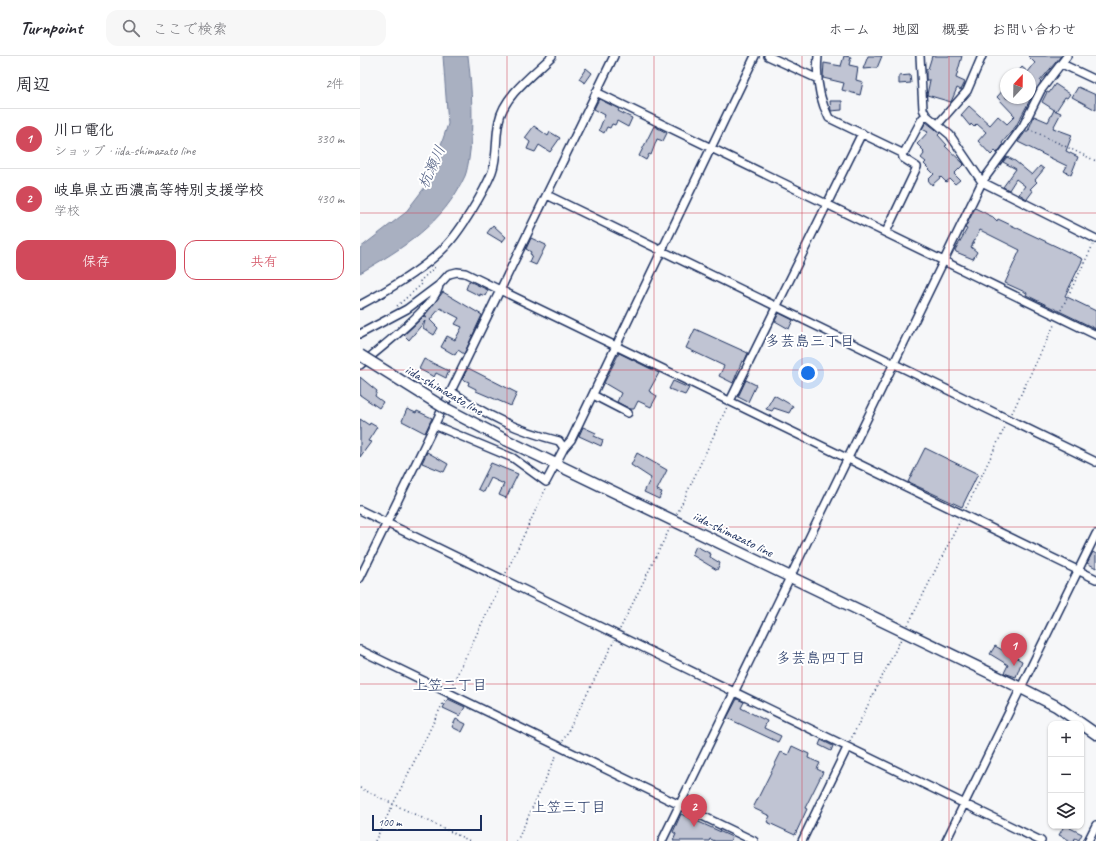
<!DOCTYPE html>
<html lang="ja">
<meta charset="utf-8">
<style>
body{margin:0;font-family:Caveat,"Klee One",sans-serif;background:#f7f7f7;color:#2b2b33}
.controls{position:absolute;right:12px;bottom:12px;display:grid;overflow:hidden;border-radius:8px;box-shadow:0 1px 3px #0004}
.controls button{width:36px;height:36px;display:grid;place-items:center;padding:0;border:0;border-bottom:1px solid #e1e1e2;background:#fff;color:#2b2b33;font:20px sans-serif}
.compass{position:absolute;left:640px;top:12px;width:36px;height:36px;border-radius:50%;background:#fff;box-shadow:0 1px 3px #0004;rotate:22deg}
.scale{position:absolute;left:12px;bottom:10px;width:110px;box-sizing:border-box;padding-left:4px;border:2px solid #1b2f5e;border-top:0;font-size:11px;line-height:14px;white-space:nowrap;color:#1b2f5e;-webkit-text-stroke:3px #fff;paint-order:stroke}
.you{position:absolute;left:448px;top:317px;width:14px;height:14px;margin:-10px;border:3px solid #fff;border-radius:50%;background:#1a73e8;box-shadow:0 0 0 6px #1a73e833}
.badge{display:grid;place-items:center;width:26px;height:26px;border-radius:50%;background:#d1495b;color:#fff;font-size:13px;font-weight:700}
.pin{position:absolute;translate:-50% -33px;filter:drop-shadow(0 1px 2px #0008)}
.pin::after{content:'';position:absolute;top:21px;width:14px;height:12px;background:inherit;clip-path:polygon(0 0,100% 0,50% 100%)}
.list{margin:0;padding:0;list-style:none}
h2{display:flex;justify-content:space-between;align-items:center;height:52px;margin:0;padding:0 16px;font-size:17px}
h2 small{font-size:13px;font-weight:400;color:#7c7c81}
.list li{display:grid;grid-template-columns:26px 1fr auto;gap:12px;align-items:center;box-sizing:border-box;height:60px;padding:0 16px;border-top:1px solid #e1e1e2}
.list b{display:block;font-size:15px;white-space:nowrap}
.list p{margin:0;font-size:13px;white-space:nowrap;color:#7c7c81}
.list em{font-size:13px;font-style:normal;color:#7c7c81}
.actions{display:flex;gap:8px;padding:12px 16px}
.actions a{flex:1;padding:9px 0;border:1px solid #d1495b;border-radius:12px;text-align:center;font-size:14px;color:#d1495b}
.actions .main{background:#d1495b;color:#fff}
.icon{flex:none;width:22px;height:22px;fill:none;stroke:currentColor;stroke-width:2;stroke-linecap:round;stroke-linejoin:round}
.map{position:relative;flex:none;width:736px;height:785px;overflow:hidden}
header{display:flex;align-items:center;gap:24px;box-sizing:border-box;height:56px;padding:0 20px;background:#fff;border-bottom:1px solid #e1e1e2}
header strong{font-size:19px}
nav{display:flex;gap:22px;margin-inline-start:auto;font-size:14px}
.search{width:280px;height:36px;background:#f7f7f7;display:flex;align-items:center;gap:10px;box-sizing:border-box;padding:0 14px;border-radius:12px;color:#7c7c81;font-size:15px}
main{display:flex}
aside{flex:1;background:#fff}
.map>svg:first-child{display:block}
</style>
<header>
<strong>Turnpoint</strong>
<div class="search"><svg class="icon" aria-label="search" viewBox="0 0 24 24"><circle cx="10" cy="10" r="6"/><path d="M15 15l6 6"/></svg>ここで検索</div>
<nav><a>ホーム</a><a>地図</a><a>概要</a><a>お問い合わせ</a></nav>
</header>
<main>
<aside>
<h2>周辺<small>2件</small></h2>
<ul class="list">
<li><span class="badge">1</span><div><b>川口電化</b><p>ショップ · iida-shimazato line</p></div><em>330 m</em></li>
<li><span class="badge">2</span><div><b>岐阜県立西濃高等特別支援学校</b><p>学校</p></div><em>430 m</em></li>
</ul>
<div class="actions"><a class="main">保存</a><a>共有</a></div>
</aside>
<div class="map">
<svg width="736" height="785" viewBox="0 0 736 785">
<rect width="100%" height="100%" fill="#f6f7f9"/>
<filter id="ink" filterUnits="userSpaceOnUse"><feTurbulence type="fractalNoise" baseFrequency=".025" numOctaves="2"/><feDisplacementMap in="SourceGraphic" scale="8" xChannelSelector="R" yChannelSelector="G"/><feConvolveMatrix kernelMatrix="1 2 1 2 8 2 1 2 1" color-interpolation-filters="sRGB"/></filter>
<g filter="url(#ink)">
<path fill="#e6e8ee" d="M322,755L386,785H305L319,757Z"/>
<path fill="#a9b0c1" stroke="#707c99" d="M83,0H108C112,34 114,69 109,103C108,108 107,115 105,120C83,168 43,192 0,217V192L45,157L68,127L88,68Z"/>
<path fill="#c0c4d3" stroke="#1b2f5e" d="M484,0L491,1L489,9L498,11L496,24L503,26L500,39L482,34L484,27L463,22L464,7L481,10Z
M508,0H522L517,12L503,13Z
M572,0H602L596,22L605,26L601,34L597,32L591,46L567,39L570,24H566V13H568Z
M668,0H701L680,25L681,26L673,40L670,38V18H656L662,11L668,16L675,7Z
M226,12L232,17L225,27L219,23Z
M550,19L551,27L539,28V20Z
M695,28L710,38L707,42L705,41L696,55L682,46L687,36L689,37Z
M646,31V42H671L656,70L642,87L643,89L637,97L635,95L631,99L618,85L626,76L617,68L614,71L611,68L610,70L601,59L609,50L630,69L638,60L647,68L655,60L637,41Z
M718,31L736,39V54L712,41Z
M239,43L259,53L258,55L272,62L268,71L257,65L255,69L252,68L250,72L247,71L244,77L239,74L245,59L234,53Z
M470,45H482V54L471,55Z
M694,54L701,57L693,72L712,79L706,95L718,101L711,119L704,115L707,110L658,86L666,75H668L674,60L688,66Z
M566,66L580,77L578,79L587,89L585,90L604,108L594,118L600,124L595,128L590,123L586,126L581,121L572,129L568,124L574,118L564,108L566,106L561,102L564,98L563,96L564,95L557,88L568,76L562,73Z
M174,70L188,80L190,76L200,82L190,96L179,89L175,96L167,93L170,86L165,82Z
M294,70L307,77L303,85L297,83L291,99L289,98L286,104L279,100Z
M647,101L655,105L672,119L680,110L684,113L675,124L677,126L670,133L673,135L667,143L659,138L665,130L656,123L649,134L643,131L656,113L643,106Z
M615,152L633,161L637,165L638,163L723,203L705,240L736,255V273L666,239L667,237L645,227L660,194L620,174L611,191L617,196L613,203L596,196L595,194L607,173L605,172Z
M133,169L146,181L142,186L127,177Z
M171,182L186,189L176,209L169,206L172,199L170,198L171,196L166,193Z
M109,225L128,234L125,240L120,238V240L106,233Z
M83,236L122,259L104,298L98,294L95,299L81,291L87,280L95,284L102,271L95,268L99,262L80,252L70,264L78,272L74,279L63,272L65,265L49,284L44,279L64,260L66,261L65,259Z
M419,257L433,264L429,273L415,265Z
M335,273L388,297L384,306L382,305L373,327L359,320L364,310L326,292Z
M259,297L299,317L289,335L297,340L291,351L278,345L274,353H270L257,346L261,337L244,327Z
M64,303L89,315L86,322L76,317L74,321L59,313Z
M108,312L157,337L151,350L116,335V333L108,329L109,326L102,323Z
M0,321L17,335L15,340L23,346L19,352L0,339Z
M386,324L396,329L388,346L378,341Z
M313,325L329,332L325,339L309,333Z
M414,339L433,350L429,357L414,352L412,355L406,353Z
M47,353L56,357L57,355L72,362L65,377L42,365Z
M0,363L9,369L10,367L17,371L8,385L11,386L0,401Z
M223,371L236,377L234,380L243,384L241,390L219,380Z
M565,392L618,418L602,451L548,426Z
M67,396L88,408L84,416L62,407Z
M277,397L307,414L297,434L302,436L299,443L284,436L291,422L271,409Z
M131,407L158,418L146,442L139,439L144,428L131,422L124,436L118,433Z
M336,490L351,498L350,501L360,507L357,514L332,499Z
M733,496L736,498V512L727,507Z
M635,590L662,605L656,621L644,617L648,609L630,598Z
M88,643L105,651L100,660L83,652Z
M377,643L384,646L381,652L407,665L404,672L421,680L418,686L367,662Z
M96,663L106,668L102,676L92,671Z
M461,684L473,690L471,695L459,689Z
M432,690L449,698L448,702L460,707L457,713L463,716L445,752L447,753L435,779L407,766L410,760L393,752L421,696L428,699Z
M321,758L372,781L370,785H355L350,783L349,785H313L316,778L313,776Z
M704,770H711L710,772L722,778L719,784L715,782L714,785H711L699,779Z"/>
<g fill="none" stroke-linecap="round" stroke-linejoin="round">
<defs>
<path id="street" d="M408,0L458,23
M458,0C456,21 459,43 469,62L542,97L543,102L557,111L526,176
M560,0L563,53L566,59L590,79L622,126L736,183
M702,8L736,24
M236,36L736,279
M578,68L607,35L622,0
M542,97L545,95L562,63L566,59
M187,139L736,406
M0,249C28,234 63,214 85,191C100,176 124,136 132,116C138,100 135,82 139,65C144,39 174,18 192,0
M0,278L47,253L79,229L89,218L97,216L105,217L736,523
M0,309C16,296 78,248 79,229
M91,335C127,360 156,374 199,385L204,392
M233,339L268,357
M370,345L502,77
M74,369L153,402L186,426L204,392L211,384L395,0
M0,454L681,785
M0,522L254,0
M0,594L394,785
M302,785L622,126L663,70L681,34L707,0
M442,785L487,692
M586,785L736,478
M728,785L736,769"/>
<path id="secondary" d="M146,384L661,632L696,650L736,678"/>
</defs>
<use href="#street" stroke="#1b2f5e" stroke-width="10"/>
<use href="#secondary" stroke="#1b2f5e" stroke-width="13"/>
<path stroke="#1b2f5e" stroke-width="1.5" stroke-dasharray="1 3" stroke-linecap="butt" d="M669,73L736,105
M37,250L62,228L60,225L76,210
M701,254L733,189
M652,357L695,267
M606,452L646,369
M317,458L367,351
M146,517L186,432
M548,569L600,465
M260,573L310,472
M91,631L140,530
M203,685L254,585
M490,685L541,583
M0,732L110,785
M15,785L85,643
M157,785L197,698"/>
<use href="#street" stroke="#fff" stroke-width="7"/>
<use href="#secondary" stroke="#fff" stroke-width="10"/>
<defs>
<path id="secondary-bridge" d="M0,299L83,351L146,384"/>
</defs>
<use href="#secondary-bridge" stroke="#1b2f5e" stroke-width="13" stroke-linecap="butt"/>
<use href="#secondary-bridge" stroke="#fff" stroke-width="10"/>
</g>
</g>
<path fill="none" stroke="#d1495b" stroke-width="1" stroke-opacity="0.55" d="M147,0V785M294,0V785M442,0V785M589,0V785M0,157H736M0,314H736M0,471H736M0,628H736"/>
<g text-anchor="middle" dominant-baseline="central" stroke-width="4" stroke-linejoin="round" paint-order="stroke">
<g font-size="14" fill="#1b2f5e" stroke="#fff">
<text transform="translate(84 334) rotate(30)">iida-shimazato line</text>
<text transform="translate(373 478) rotate(26)">iida-shimazato line</text>
</g>
<g font-size="15" font-style="italic" fill="#4d5c81" stroke="#fff">
<text transform="translate(72 111) rotate(-66)">杭瀬川</text>
</g>
<g font-size="15" fill="#1b2f5e" stroke="#fff">
<text x="450" y="285">多芸島三丁目</text>
<text x="461" y="602">多芸島四丁目</text>
<text x="90" y="629">上笠二丁目</text>
<text x="209" y="751">上笠三丁目</text>
</g>
</g>
</svg>
<div class="controls">
<button>+</button>
<button>−</button>
<button><svg class="icon" aria-label="layers" viewBox="0 0 24 24"><path d="M12 4l9 5-9 5-9-5zM3 14l9 5 9-5"/></svg></button>
</div>
<svg class="compass" viewBox="-18 -18 36 36"><path d="M0-13l5 13h-10z" fill="#e53935"/><path d="M0 13l5-13h-10z" fill="#7c7c81"/></svg>
<div class="scale">100 m</div>
<div class="you"></div>
<div class="pin badge" style="left:654px;top:610px">1</div>
<div class="pin badge" style="left:334px;top:771px">2</div>
</div>
</main>
